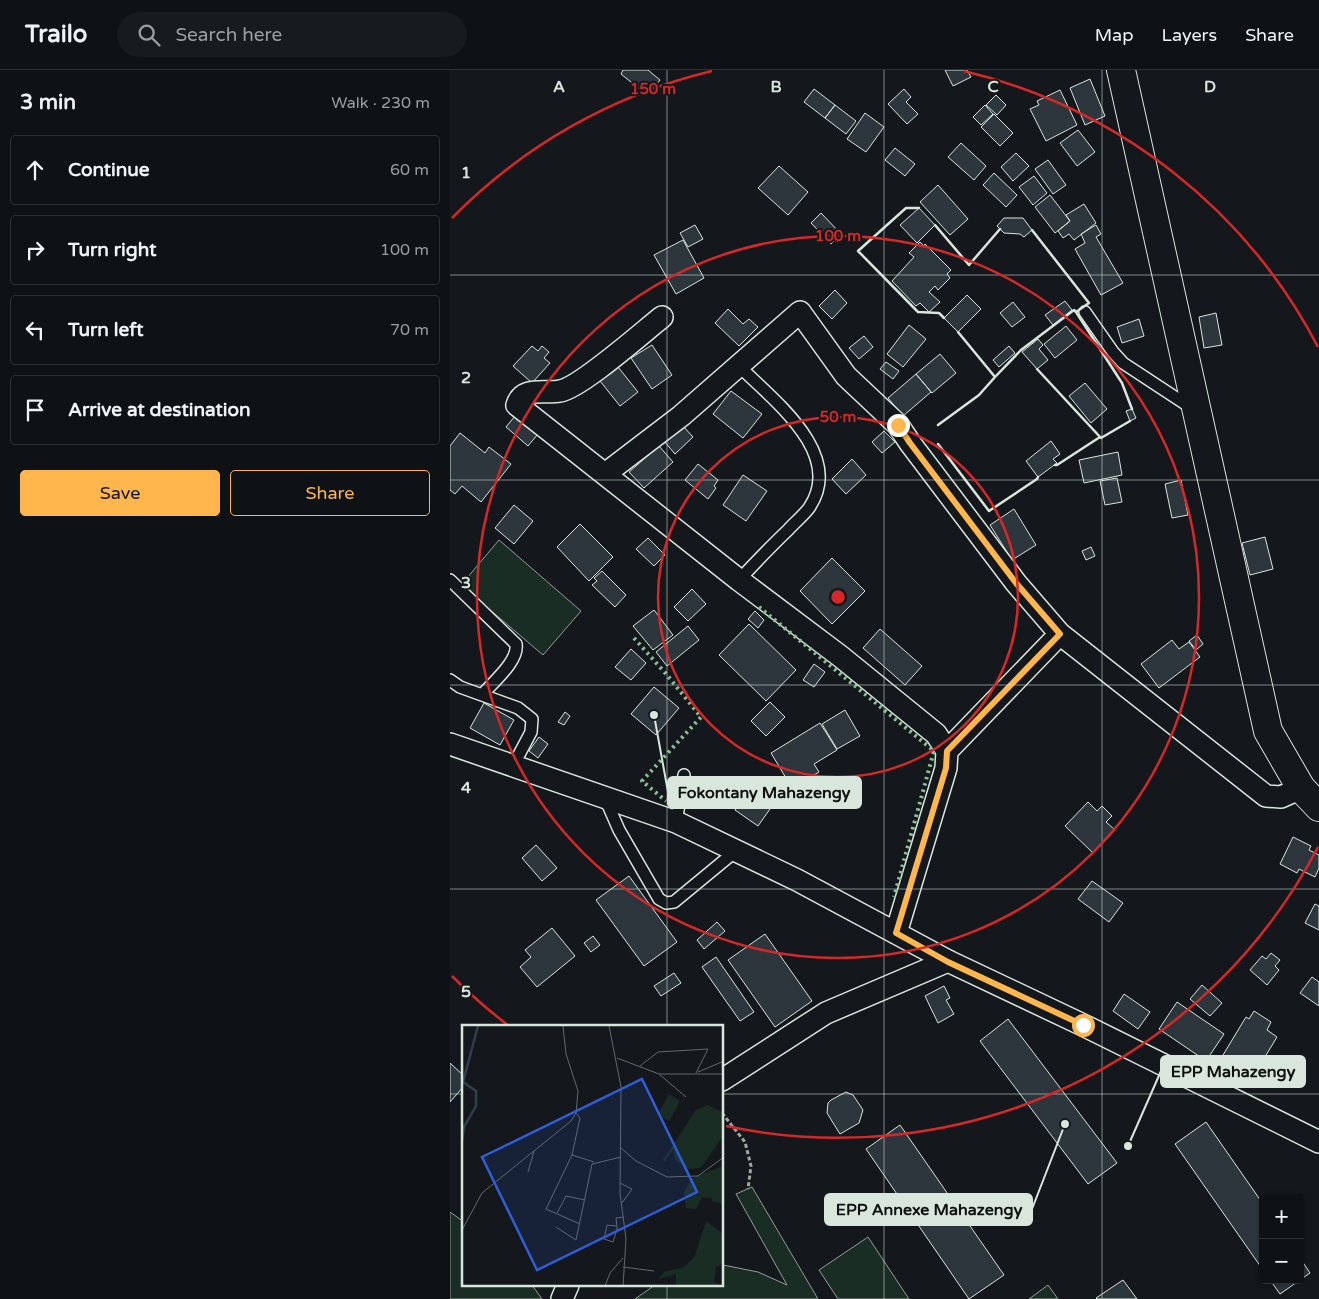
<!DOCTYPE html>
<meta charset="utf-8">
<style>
body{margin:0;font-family:"Varela Round",sans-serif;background:#181b1e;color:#f1f3f6}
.controls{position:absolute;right:15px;bottom:15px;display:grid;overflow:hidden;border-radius:5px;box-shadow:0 1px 4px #0004}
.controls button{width:45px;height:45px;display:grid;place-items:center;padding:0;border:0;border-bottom:1px solid #2f3234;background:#0f1215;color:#f1f3f6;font:25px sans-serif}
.stop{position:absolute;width:15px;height:15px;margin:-11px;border:4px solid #ffb74d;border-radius:50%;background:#fff}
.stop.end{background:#ffb74d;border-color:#fff;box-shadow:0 1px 5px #0008}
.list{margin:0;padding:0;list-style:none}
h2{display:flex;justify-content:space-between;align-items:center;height:65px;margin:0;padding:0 20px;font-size:21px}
h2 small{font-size:16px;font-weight:400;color:#9b9ea0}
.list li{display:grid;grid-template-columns:32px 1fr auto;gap:15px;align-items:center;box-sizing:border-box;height:70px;margin:0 10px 10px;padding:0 10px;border:1px solid #2f3234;border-radius:5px}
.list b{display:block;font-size:19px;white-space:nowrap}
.list em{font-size:16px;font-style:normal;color:#9b9ea0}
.actions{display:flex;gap:10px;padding:15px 20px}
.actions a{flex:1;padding:11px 0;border:1px solid #ffb74d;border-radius:5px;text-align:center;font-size:18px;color:#ffb74d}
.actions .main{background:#ffb74d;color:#111}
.icon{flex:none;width:28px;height:28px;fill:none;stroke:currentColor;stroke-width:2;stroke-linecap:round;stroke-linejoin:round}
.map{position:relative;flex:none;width:869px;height:1229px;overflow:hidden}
header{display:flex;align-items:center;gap:30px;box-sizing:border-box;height:70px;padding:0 25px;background:#0f1215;border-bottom:1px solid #2f3234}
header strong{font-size:24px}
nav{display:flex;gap:28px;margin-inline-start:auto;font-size:18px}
.search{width:350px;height:45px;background:#181b1e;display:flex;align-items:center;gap:12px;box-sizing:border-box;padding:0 18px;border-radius:28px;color:#9b9ea0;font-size:19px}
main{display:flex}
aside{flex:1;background:#0f1215}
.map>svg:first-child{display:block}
</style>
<header>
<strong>Trailo</strong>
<div class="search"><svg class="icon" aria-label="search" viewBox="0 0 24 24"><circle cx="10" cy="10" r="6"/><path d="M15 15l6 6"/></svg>Search here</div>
<nav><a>Map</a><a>Layers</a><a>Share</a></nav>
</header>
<main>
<aside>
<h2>3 min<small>Walk · 230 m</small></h2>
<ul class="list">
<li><svg class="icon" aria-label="ahead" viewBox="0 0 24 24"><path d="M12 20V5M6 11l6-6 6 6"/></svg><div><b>Continue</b></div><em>60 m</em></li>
<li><svg class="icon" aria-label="right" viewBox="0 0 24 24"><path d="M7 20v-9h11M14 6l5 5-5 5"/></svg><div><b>Turn right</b></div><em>100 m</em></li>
<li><svg class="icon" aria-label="left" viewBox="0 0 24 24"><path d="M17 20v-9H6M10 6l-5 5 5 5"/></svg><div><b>Turn left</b></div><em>70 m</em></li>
<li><svg class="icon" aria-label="arrive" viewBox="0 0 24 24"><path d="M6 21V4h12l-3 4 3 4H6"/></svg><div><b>Arrive at destination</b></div></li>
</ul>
<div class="actions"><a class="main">Save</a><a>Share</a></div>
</aside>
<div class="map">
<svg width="869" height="1229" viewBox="0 0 869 1229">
<rect width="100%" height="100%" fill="#14181c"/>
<path fill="#1a2d24" stroke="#939e99" d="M49,470L131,541L93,585L11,515Z
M302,1117L368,1229H185L205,1215H272L273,1195L308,1202L337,1215L286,1124Z
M0,1142L14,1152V1215H82L92,1229H0Z
M418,1167L459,1229H388L369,1200Z
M598,1215L608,1229H579Z"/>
<path fill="#2c363c" stroke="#d8e6dc" d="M173,0H198L210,10L197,25L171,4Z
M495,0H517L521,7L503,16Z
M640,9L655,46L635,55L620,18Z
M364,19L385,35L375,48L354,32Z
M454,19L461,27L456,32L468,44L457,54L438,34Z
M610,20L627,55L596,71L580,39L589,35L587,31Z
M546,25L556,35L547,45L536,35Z
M385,35L406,51L396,64L375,48Z
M535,35L543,44L531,55L523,47Z
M415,43L434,57L416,82L397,69Z
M544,44L563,63L550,76L531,57Z
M628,60L645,82L627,96L610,73Z
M511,73L536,96L524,110L498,87Z
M445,78L465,94L455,106L435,90Z
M566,83L579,96L563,111L551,97Z
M598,90L616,115L603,124L585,99Z
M329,96L358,122L338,145L308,118Z
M544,103L567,125L556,137L533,115Z
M584,106L597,123L583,135L569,117Z
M488,115L518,149L500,165L470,132Z
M600,125L620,151L605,163L585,137Z
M634,134L646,153L624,170L619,164L613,168L608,161L620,151L616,145Z
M469,138L485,155L467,173L450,155Z
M371,143L391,164L381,174L361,153Z
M554,148H573L582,160L574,167L570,164L554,163L547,156Z
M245,155L253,169L238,177L230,163Z
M646,155L651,164L646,167L673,213L651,225L625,179L635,173L631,164Z
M233,170L254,208L226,224L204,185Z
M470,172L474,176L475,174L501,200L497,204L500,208L488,220L485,216L479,222L490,232L479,242L470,233L466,236L442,211L464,187L459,183Z
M385,220L397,233L382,249L369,236Z
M517,225L531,239L508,262L494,248Z
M615,231L622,240L603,255L595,245Z
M563,232L575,247L562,257L550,243Z
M278,239L293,254L299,249L308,257L289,276L265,253Z
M766,243L772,275L754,278L749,247Z
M689,249L694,266L672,273L667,257Z
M459,255L476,269L453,297L437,284Z
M616,256L627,270L605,288L594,274Z
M414,266L423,277L409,289L399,278Z
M588,269L593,275L589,279L598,290L587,299L572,282Z
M202,275L222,305L202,319L181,288Z
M82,276L88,281L92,276L99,282L94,288L100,293L82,313L63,296Z
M559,276L565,283L549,297L543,290Z
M490,284L506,303L482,323L466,304Z
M436,292L449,301L443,309L430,299Z
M168,297L188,322L170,336L150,311Z
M466,304L481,322L453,346L438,328Z
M635,313L657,339L641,353L619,326Z
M281,321L312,344L293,368L263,344Z
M682,339L686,348L680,351L676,341Z
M65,346L88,364L78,376L56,357Z
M232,355L243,367L225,384L214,371Z
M434,361L445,372L432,383L422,372Z
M10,363L35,383L39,377L61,394L31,432L12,416L5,424L0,420V376Z
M601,371L610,384L603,389L607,393L588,407L576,391Z
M209,376L223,392L194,418L179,402Z
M668,382L672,405L634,413L629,390Z
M402,389L416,405L396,424L382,409Z
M248,394L268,410L264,416L266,418L258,429L235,410Z
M293,405L317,421L296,451L273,435Z
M667,408L672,432L655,435L650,411Z
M731,410L738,445L722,448L715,414Z
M64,435L83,451L64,474L45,458Z
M564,439L586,475L562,490L540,455Z
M130,454L163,487L139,511L107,477Z
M815,467L823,499L800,505L792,473Z
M198,468L215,485L204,496L186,479Z
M641,477L645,486L636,490L632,481Z
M382,488L415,521L382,554L350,521Z
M152,501L176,525L165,537L142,515L147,511L144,508Z
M242,519L256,534L238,551L224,537Z
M204,540L223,565L203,580L183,556Z
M305,541L314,550L308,558L298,549Z
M299,554L346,600L316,631L269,585Z
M238,556L249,570L217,596L206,582Z
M430,559L472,596L455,615L413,578Z
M747,565L753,574L746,580L739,571Z
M722,570L729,579L739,572L750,587L709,618L691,594Z
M181,579L196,593L181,610L165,597Z
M364,594L375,602L364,617L353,610Z
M204,617L229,638L206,665L181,644Z
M320,632L335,647L316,666L301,651Z
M34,633L64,650L50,675L20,658Z
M395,640L410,666L387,679L372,654Z
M115,642L120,646L114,655L108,652Z
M370,653L387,680L364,694L369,702L342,718L321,683Z
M89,667L98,674L88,688L79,681Z
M292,711L304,719L300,725L320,739L308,756L285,740L289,734L280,728Z
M638,732L647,741L652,736L662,746L656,752L665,760L643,783L615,756Z
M843,767L861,776L859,780L869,785V798L865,807L849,799L847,803L830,794Z
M86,775L107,798L92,811L72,788Z
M179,806L227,872L194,896L146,830Z
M642,811L673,833L659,852L628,829Z
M865,834L869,836V860L855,853Z
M267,852L275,861L254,879L247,870Z
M102,858L125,886L87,917L70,897L81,887L75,880Z
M315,864L362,931L325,957L278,890Z
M143,866L150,875L141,882L134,873Z
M821,883L830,890L825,896L829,900L817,915L800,900L812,886L816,889Z
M266,887L304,942L290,951L252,897Z
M224,903L231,913L211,926L204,916Z
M862,907L869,912V936L850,923Z
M752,915L772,933L760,946L740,929Z
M494,916L500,928L496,930L504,944L488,953L475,926Z
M674,924L700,942L688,959L663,941Z
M727,932L774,964L756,991L709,959Z
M804,941L821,952L817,960L827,967L804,1005L773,985L796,947L799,949Z
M558,949L667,1093L638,1114L530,971Z
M0,993L14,1006V1016L0,1032Z
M396,1022L403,1025L413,1040L409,1053L390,1064L377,1043L378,1033L381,1030Z
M756,1052L813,1134V1200L725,1074Z
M450,1055L554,1205L519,1229L416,1079Z
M850,1188L860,1203L850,1210Z
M673,1210L687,1229H647L646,1228Z
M820,1210H850L830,1224Z"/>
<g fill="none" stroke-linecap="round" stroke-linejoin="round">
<defs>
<path id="service" d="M635,242L663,282L673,293L743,339
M0,510L66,574C69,591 43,612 32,625
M289,510C305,493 321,476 338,460C344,453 353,446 359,438C396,384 323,330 289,296
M0,610L10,617L68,638L82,649L81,662L63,696
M155,728L169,760L209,829L216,833L224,832L287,780
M226,752L234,705"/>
<path id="minor" d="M212,247C193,262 130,318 110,321C94,324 73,316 67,335L289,510L390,586L486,664L497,681L496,698L446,863
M155,404L231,346L350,242L396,306L448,355L460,373L566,513L610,564L816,726L831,727L851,718
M0,674L226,752L347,810L498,891L633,955L869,1072
M497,681L610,564
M272,1010L376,943L498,891
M112,1229L118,1215"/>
<path id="primary" d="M671,0L818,661L851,718L869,737"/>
</defs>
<use href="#service" stroke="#d8e6dc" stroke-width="14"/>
<use href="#minor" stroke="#d8e6dc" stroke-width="24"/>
<use href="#primary" stroke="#d8e6dc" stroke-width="30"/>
<path stroke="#9da8a2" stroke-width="3" stroke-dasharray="4 2.5" stroke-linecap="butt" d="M272,1043L295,1072L301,1096L298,1119"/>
<use href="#service" stroke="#14181c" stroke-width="11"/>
<use href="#minor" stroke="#14181c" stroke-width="21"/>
<use href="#primary" stroke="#14181c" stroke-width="28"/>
<path stroke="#8ac095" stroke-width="4" stroke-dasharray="2.5 4" stroke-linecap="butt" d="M309,537L484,681L444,827
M184,568L217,605L251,647L192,711L216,731"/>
<path stroke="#d8e6dc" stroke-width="2.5" d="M469,138H456L408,181L468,242L489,243L494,248
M485,155L519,195L550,159
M626,242L672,313L682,339
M508,262L545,307L571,280L624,240L626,242L639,233L582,160
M587,299L651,368L680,351
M488,355L529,325L545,307
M488,374L539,441L587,409L588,407
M605,395H607L650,367"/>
</g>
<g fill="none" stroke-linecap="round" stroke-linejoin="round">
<path stroke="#ffb74d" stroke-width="6" d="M448,355L460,373L566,513L610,564L497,681L496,698L446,863L498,892L633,955"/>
</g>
<path fill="none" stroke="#d8e6dc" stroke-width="1" stroke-opacity="0.55" d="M217,0V956M434,0V1229M652,0V1229M0,205H869M0,410H869M0,615H869M0,819H869M0,1024H14M272,1024H869M217,1215V1229"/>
<g fill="none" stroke="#d62828" stroke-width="2.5">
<circle cx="388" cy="527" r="180"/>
<circle cx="388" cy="527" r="361"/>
<path d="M868 777A541 541 0 0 1 276 1056M59 956A541 541 0 0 1 2 906M2 148A541 541 0 0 1 262 1M514 1A541 541 0 0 1 868 277"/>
</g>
<g transform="translate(12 955)">
<rect width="261" height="261" fill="#14181c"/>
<path d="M207,69L218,76L207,96L195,90ZM245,80L261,87V111L241,140L237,143L225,144L213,134L211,125L203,136L201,135L234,85ZM261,141V179L250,176V173L240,172L234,184L224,183L222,167L230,153ZM244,196L261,209V238L254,242L252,257L261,261H214V249L197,254L202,247L222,242L233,231Z" fill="#1a2d24"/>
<path fill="none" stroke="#2f3f4d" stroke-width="2.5" d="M0,116L2,102L14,81V66L1,57L16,1"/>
<path fill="none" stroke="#626a69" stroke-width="1" d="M147,1L159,62L158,168L164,214L161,261M155,33L197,49L224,72M178,41L196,27L246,24L234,48M236,47L262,36M197,49H262M114,88L118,93L110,130L84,184L118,199M159,123L174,136L205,152L236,151L262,132M110,130L132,137M66,147L72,126M158,158L170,164L160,178M95,188L104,171L123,175M154,201L145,200L142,214L151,217L155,204L154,193L162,192M94,202L114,215M0,205L20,168L109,96L114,88L116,66L104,29L101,1M114,215L130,139L159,132M161,242L192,246M143,261L148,248L161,233"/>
<path fill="#305dd8" fill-opacity="0.15" stroke="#305dd8" stroke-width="2.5" d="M180,54L235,167L75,245L20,132Z"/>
<rect width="261" height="261" fill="none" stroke="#d8e6dc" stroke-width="2.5"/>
</g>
<g font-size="16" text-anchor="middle" font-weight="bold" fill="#d8e6dc" stroke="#14181c" stroke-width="4" stroke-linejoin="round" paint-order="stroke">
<text x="109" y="22">A</text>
<text x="326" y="22">B</text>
<text x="543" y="22">C</text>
<text x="760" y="22">D</text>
<text x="16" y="108">1</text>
<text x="16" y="313">2</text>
<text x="16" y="518">3</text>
<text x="16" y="723">4</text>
<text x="16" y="927">5</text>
</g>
<circle cx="388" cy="527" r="8" fill="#d62828" stroke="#14181c" stroke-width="2.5"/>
<g font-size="15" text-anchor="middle" font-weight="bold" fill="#d62828" stroke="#14181c" stroke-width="4" stroke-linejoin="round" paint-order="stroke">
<text x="203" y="24">150 m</text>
<text x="388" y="171">100 m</text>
<text x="388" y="352">50 m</text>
</g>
<path fill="none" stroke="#d8e6dc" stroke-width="2" d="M204 645L218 722M678 1076L711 1001M615 1054L582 1139"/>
<g fill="#d8e6dc" stroke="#14181c" stroke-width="2">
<circle cx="204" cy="645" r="5"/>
<circle cx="678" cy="1076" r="5"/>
<circle cx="615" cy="1054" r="5"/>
</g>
<g fill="#d8e6dc" stroke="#d8e6dc" stroke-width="2">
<rect x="218" y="707" width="193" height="31" rx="5"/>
<rect x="711" y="986" width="144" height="31" rx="5"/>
<rect x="375" y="1124" width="207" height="31" rx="5"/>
</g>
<g font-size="16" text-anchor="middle" font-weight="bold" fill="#111">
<text x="314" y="728">Fokontany Mahazengy</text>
<text x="783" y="1007">EPP Mahazengy</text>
<text x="479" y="1145">EPP Annexe Mahazengy</text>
</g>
</svg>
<div class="controls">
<button>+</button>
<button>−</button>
</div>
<div class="stop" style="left:633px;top:955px"></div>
<div class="stop end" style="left:448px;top:355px"></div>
</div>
</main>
